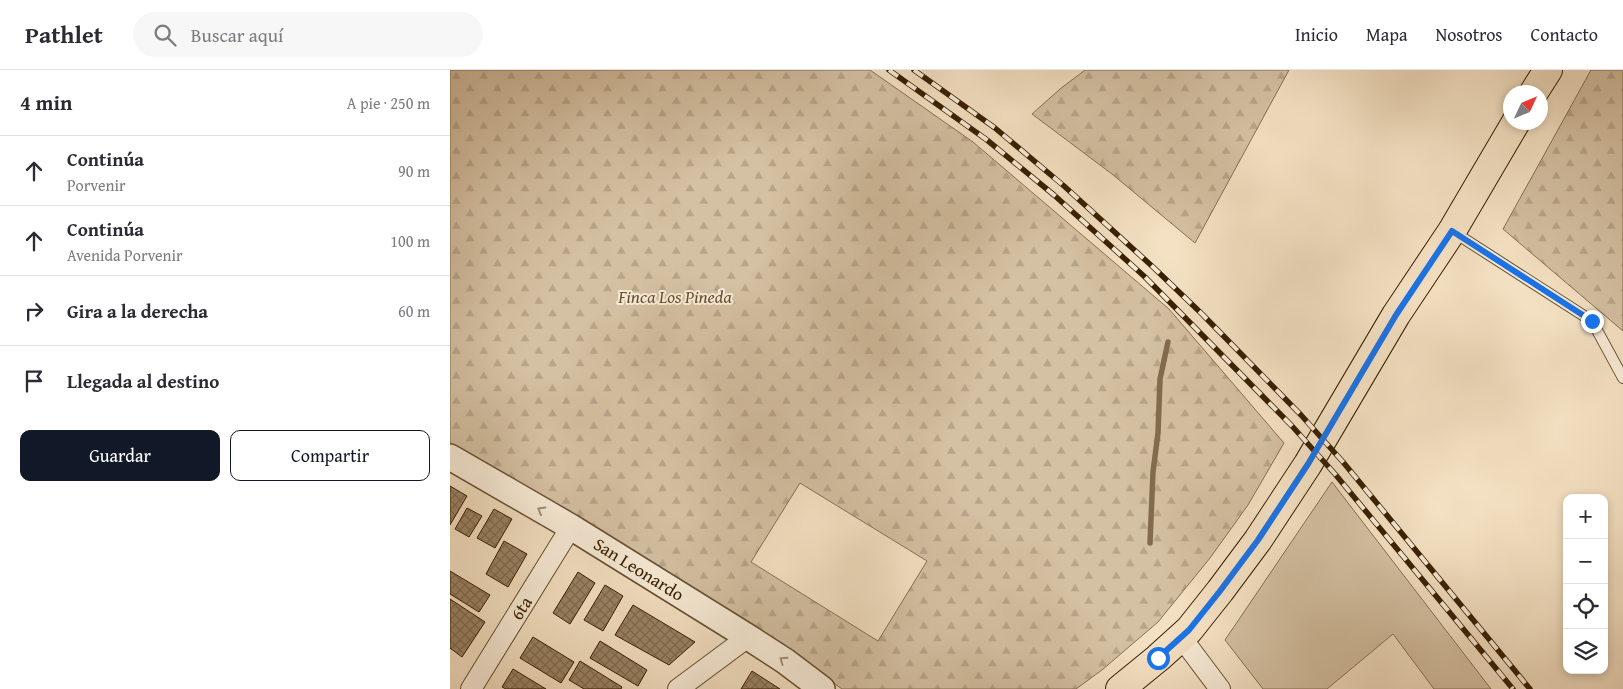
<!DOCTYPE html>
<html lang="es">
<meta charset="utf-8">
<style>
body{margin:0;font-family:"Gentium Book Plus",serif;background:#f7f7f7;color:#2b2b33}
.controls{position:absolute;right:15px;bottom:15px;display:grid;overflow:hidden;border-radius:10px;box-shadow:0 2px 8px #0003}
.controls button{width:45px;height:45px;display:grid;place-items:center;padding:0;border:0;border-bottom:1px solid #e1e1e2;background:#fff;color:#2b2b33;font:25px sans-serif}
.compass{position:absolute;left:1053px;top:15px;width:45px;height:45px;border-radius:50%;background:#fff;box-shadow:0 2px 8px #0003;rotate:46deg}
.stop{position:absolute;width:15px;height:15px;margin:-11px;border:4px solid #1a73e8;border-radius:50%;background:#fff}
.stop.end{background:#1a73e8;border-color:#fff;box-shadow:0 1px 5px #0008}
.list{margin:0;padding:0;list-style:none}
h2{display:flex;justify-content:space-between;align-items:center;height:65px;margin:0;padding:0 20px;font-size:21px}
h2 small{font-size:16px;font-weight:400;color:#7c7c81}
.list li{display:grid;grid-template-columns:32px 1fr auto;gap:15px;align-items:center;box-sizing:border-box;height:70px;padding:0 20px;border-top:1px solid #e1e1e2}
.list b{display:block;font-size:19px;white-space:nowrap}
.list p{margin:0;font-size:16px;white-space:nowrap;color:#7c7c81}
.list em{font-size:16px;font-style:normal;color:#7c7c81}
.actions{display:flex;gap:10px;padding:15px 20px}
.actions a{flex:1;padding:11px 0;border:1px solid #111827;border-radius:10px;text-align:center;font-size:18px;color:#111827}
.actions .main{background:#111827;color:#fff}
.icon{flex:none;width:28px;height:28px;fill:none;stroke:currentColor;stroke-width:2;stroke-linecap:round;stroke-linejoin:round}
.map{position:relative;flex:none;width:1173px;height:619px;overflow:hidden}
header{display:flex;align-items:center;gap:30px;box-sizing:border-box;height:70px;padding:0 25px;background:#fff;border-bottom:1px solid #e1e1e2}
header strong{font-size:24px}
nav{display:flex;gap:28px;margin-inline-start:auto;font-size:18px}
.search{width:350px;height:45px;background:#f7f7f7;display:flex;align-items:center;gap:12px;box-sizing:border-box;padding:0 18px;border-radius:28px;color:#7c7c81;font-size:19px}
main{display:flex}
aside{flex:1;background:#fff}
.map>svg:first-child{display:block}
</style>
<header>
<strong>Pathlet</strong>
<div class="search"><svg class="icon" aria-label="search" viewBox="0 0 24 24"><circle cx="10" cy="10" r="6"/><path d="M15 15l6 6"/></svg>Buscar aquí</div>
<nav><a>Inicio</a><a>Mapa</a><a>Nosotros</a><a>Contacto</a></nav>
</header>
<main>
<aside>
<h2>4 min<small>A pie · 250 m</small></h2>
<ul class="list">
<li><svg class="icon" aria-label="ahead" viewBox="0 0 24 24"><path d="M12 20V5M6 11l6-6 6 6"/></svg><div><b>Continúa</b><p>Porvenir</p></div><em>90 m</em></li>
<li><svg class="icon" aria-label="ahead" viewBox="0 0 24 24"><path d="M12 20V5M6 11l6-6 6 6"/></svg><div><b>Continúa</b><p>Avenida Porvenir</p></div><em>100 m</em></li>
<li><svg class="icon" aria-label="right" viewBox="0 0 24 24"><path d="M7 20v-9h11M14 6l5 5-5 5"/></svg><div><b>Gira a la derecha</b></div><em>60 m</em></li>
<li><svg class="icon" aria-label="arrive" viewBox="0 0 24 24"><path d="M6 21V4h12l-3 4 3 4H6"/></svg><div><b>Llegada al destino</b></div></li>
</ul>
<div class="actions"><a class="main">Guardar</a><a>Compartir</a></div>
</aside>
<div class="map">
<svg width="1173" height="619" viewBox="0 0 1173 619">
<defs>
<pattern id="forest-firs" width="22" height="20" patternUnits="userSpaceOnUse" patternTransform="scale(1.25)"><rect width="22" height="20" fill="#d4c0a2"/><path d="M5 1l3.5 6h-7zM16 11l3.5 6h-7z" fill="#b7a58a"/></pattern>
<pattern id="building-cross-hatch" width="8" height="8" patternUnits="userSpaceOnUse" patternTransform="scale(1.25)"><rect width="8" height="8" fill="#9a8465"/><path d="M0 0l8 8M0 8l8-8" fill="none" stroke="#7f6b51"/></pattern>
</defs>
<rect width="100%" height="100%" fill="#f4e1c3"/>
<filter id="stains"><feTurbulence type="fractalNoise" baseFrequency=".004" numOctaves="4"/><feColorMatrix values="0 0 0 0 .2 0 0 0 0 .09 0 0 0 0 .02 0 0 0 .5 -.17"/></filter>
<radialGradient id="worn" r=".72"><stop offset=".6" stop-color="#630" stop-opacity="0"/><stop offset="1" stop-color="#630" stop-opacity=".3"/></radialGradient>
<path fill="#d4c0a2" stroke="#867051" d="M882,412L1041,619H984L943,564L877,619H813L775,570Z"/>
<path fill="url(#forest-firs)" stroke="#867051" fill-rule="evenodd" d="M0,0H420L523,72L719,239L834,373L798,435L760,488L708,552L652,600L626,619H392L317,564L123,454L0,373ZM350,413L477,491L428,571L301,492Z
M635,0H839L745,173L662,104L582,44L610,19Z
M1141,0H1173V261L1053,159Z"/>
<g fill="none" stroke-linecap="round" stroke-linejoin="round">
<path stroke="#826c4d" stroke-width="5.5" d="M700,473L703,402L708,363L710,309L718,272"/>
</g>
<path fill="url(#building-cross-hatch)" stroke="#381f00" d="M0,416L17,426L0,455Z
M17,438L32,446L19,467L5,459Z
M44,439L62,449L45,478L27,468Z
M54,471L77,484L58,517L36,504Z
M0,501L40,525L29,542L0,524Z
M128,502L145,513L120,554L103,543Z
M155,515L173,526L153,561L134,550Z
M0,529L35,552L12,587L0,578Z
M183,535L245,572L219,595L165,565Z
M83,567L124,592L111,613L70,588Z
M150,571L197,600L188,616L140,588Z
M130,591L172,617L171,619H134L119,610Z
M63,599L96,619H56L52,617Z
M302,601L330,619H291Z"/>
<g fill="none" stroke-linecap="round" stroke-linejoin="round">
<defs>
<path id="service" d="M1002,161L1142,251L1173,308"/>
<path id="minor" d="M731,567L770,619
M21,619L121,457
M228,619L298,567"/>
<path id="tertiary" d="M0,387L121,457L298,567L335,591L372,619"/>
<path id="primary" d="M1084,22L1098,0
M670,619L708,588L739,560L770,521L808,470L858,394L946,245L1002,161L1066,52"/>
</defs>
<use href="#service" stroke="#675031" stroke-width="12"/>
<use href="#minor" stroke="#675031" stroke-width="22"/>
<use href="#tertiary" stroke="#675031" stroke-width="28"/>
<use href="#primary" stroke="#381f00" stroke-width="30"/>
<use href="#service" stroke="#f8ecd8" stroke-width="10"/>
<use href="#minor" stroke="#f8ecd8" stroke-width="20"/>
<use href="#tertiary" stroke="#f8ecd8" stroke-width="25"/>
<use href="#primary" stroke="#f4e1c3" stroke-width="28"/>
<defs>
<path id="rail" d="M439,0L537,70L604,125L695,207L842,356L885,404L1063,619
M464,0L545,58L614,116L703,197L752,244L851,345L893,392L1080,619"/>
</defs>
<use href="#rail" stroke="#381f00" stroke-width="5.5"/>
<use href="#rail" stroke="#f8ecd8" stroke-width="4" stroke-dasharray="11" stroke-linecap="butt"/>
</g>
<defs><path id="oneway-chevron" d="M-2-3.5L2.5 0L-2 3.5" fill="none" stroke-width="1.6" stroke-linecap="round" stroke-linejoin="round" transform="scale(1.25)"/></defs>
<g stroke="#a29077">
<use href="#oneway-chevron" transform="translate(91 440) rotate(-150)"/>
<use href="#oneway-chevron" transform="translate(333 590) rotate(-145)"/>
</g>
<g fill="none" stroke-linecap="round" stroke-linejoin="round">
<path stroke="#1a73e8" stroke-width="6" d="M708,588L739,560L770,521L808,470L858,394L946,245L1002,161L1142,251"/>
</g>
<g text-anchor="middle" dominant-baseline="central" stroke-width="4" stroke-linejoin="round" paint-order="stroke">
<g font-size="18" font-style="italic" fill="#674f31" stroke="#f8ecd8">
<text x="225" y="226">Finca Los Pineda</text>
</g>
<g font-size="18" fill="#381f00" stroke="#f8ecd8">
<text transform="translate(189 499) rotate(32)">San Leonardo</text>
<text transform="translate(71 538) rotate(-58)">6ta</text>
</g>
</g>
<rect width="100%" height="100%" filter="url(#stains)"/>
<rect width="100%" height="100%" fill="url(#worn)"/>
</svg>
<div class="controls">
<button>+</button>
<button>−</button>
<button><svg class="icon" aria-label="locate" viewBox="0 0 24 24"><circle cx="12" cy="12" r="6"/><path d="M12 2v4M12 18v4M2 12h4M18 12h4"/></svg></button>
<button><svg class="icon" aria-label="layers" viewBox="0 0 24 24"><path d="M12 4l9 5-9 5-9-5zM3 14l9 5 9-5"/></svg></button>
</div>
<svg class="compass" viewBox="-18 -18 36 36"><path d="M0-13l5 13h-10z" fill="#e53935"/><path d="M0 13l5-13h-10z" fill="#7c7c81"/></svg>
<div class="stop" style="left:708px;top:588px"></div>
<div class="stop end" style="left:1142px;top:251px"></div>
</div>
</main>
